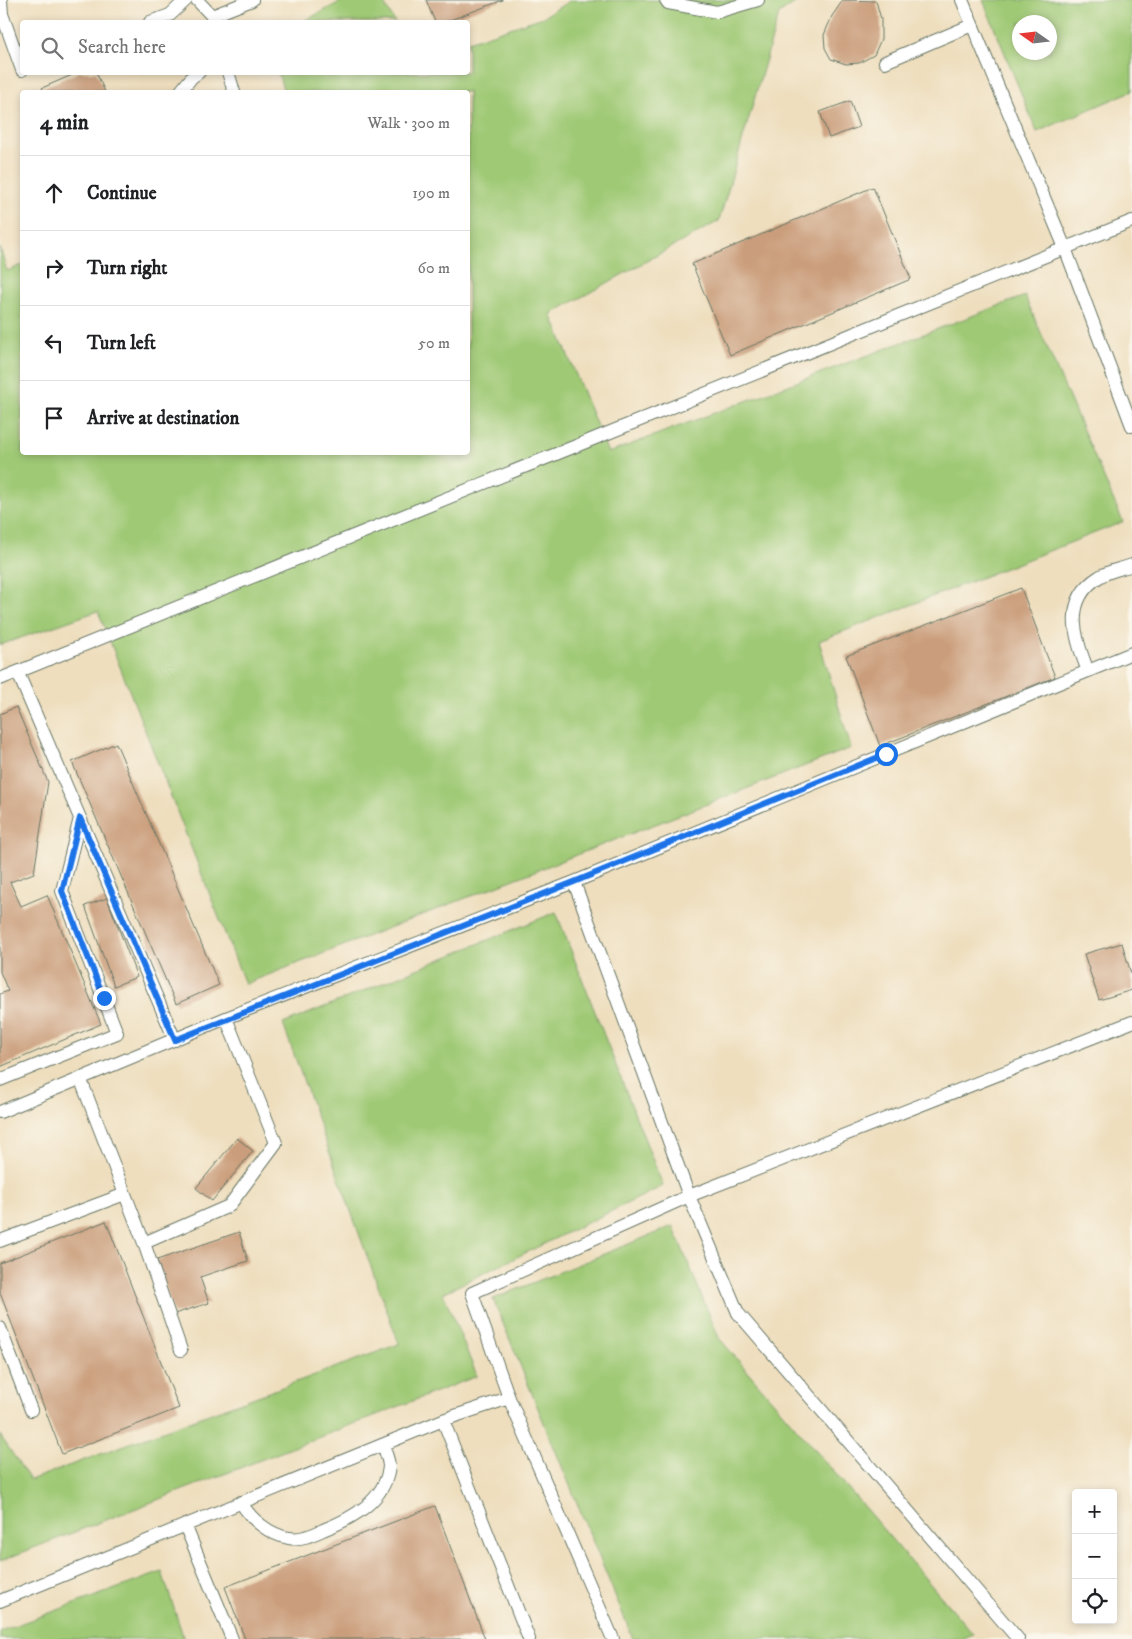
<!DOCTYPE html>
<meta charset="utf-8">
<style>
body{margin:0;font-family:"IM FELL DW Pica",serif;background:#f6f6f6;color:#202124}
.controls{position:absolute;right:15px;bottom:15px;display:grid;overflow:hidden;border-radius:5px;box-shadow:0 2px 8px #0003}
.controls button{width:45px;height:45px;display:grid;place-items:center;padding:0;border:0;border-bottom:1px solid #e0e0e0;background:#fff;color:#202124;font:25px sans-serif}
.compass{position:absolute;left:1012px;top:15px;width:45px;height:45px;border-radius:50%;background:#fff;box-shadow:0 2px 8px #0003;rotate:284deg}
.stop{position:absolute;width:15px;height:15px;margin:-11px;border:4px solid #1a73e8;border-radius:50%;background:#fff}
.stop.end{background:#1a73e8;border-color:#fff;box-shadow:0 1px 5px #0008}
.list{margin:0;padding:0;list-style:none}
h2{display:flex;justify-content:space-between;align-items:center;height:65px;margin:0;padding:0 20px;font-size:21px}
h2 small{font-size:16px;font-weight:400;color:#757577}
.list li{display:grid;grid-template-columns:32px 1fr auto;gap:15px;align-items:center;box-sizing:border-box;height:75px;padding:0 20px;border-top:1px solid #e0e0e0}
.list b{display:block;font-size:19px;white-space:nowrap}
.list em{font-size:16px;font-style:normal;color:#757577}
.icon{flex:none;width:28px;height:28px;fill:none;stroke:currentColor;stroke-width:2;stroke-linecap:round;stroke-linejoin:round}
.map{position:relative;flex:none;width:1132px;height:1639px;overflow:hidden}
.search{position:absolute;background:#fff;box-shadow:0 2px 8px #0003;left:20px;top:20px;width:450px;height:55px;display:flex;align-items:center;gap:12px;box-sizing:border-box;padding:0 18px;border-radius:5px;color:#757577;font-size:19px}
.panel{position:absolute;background:#fff;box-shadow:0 2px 8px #0003;left:20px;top:90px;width:450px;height:365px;border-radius:5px}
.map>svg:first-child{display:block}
</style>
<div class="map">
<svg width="1132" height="1639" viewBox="0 0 1132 1639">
<rect width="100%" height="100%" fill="#fbf7ec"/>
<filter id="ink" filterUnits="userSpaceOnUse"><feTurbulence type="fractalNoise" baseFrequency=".02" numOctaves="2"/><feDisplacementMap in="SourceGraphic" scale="10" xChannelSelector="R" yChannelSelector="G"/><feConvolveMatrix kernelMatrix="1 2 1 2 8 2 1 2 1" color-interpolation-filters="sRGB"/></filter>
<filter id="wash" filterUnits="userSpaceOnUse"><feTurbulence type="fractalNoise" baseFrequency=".0096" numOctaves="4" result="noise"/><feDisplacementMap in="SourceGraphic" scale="20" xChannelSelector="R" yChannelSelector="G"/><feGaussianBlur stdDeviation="1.12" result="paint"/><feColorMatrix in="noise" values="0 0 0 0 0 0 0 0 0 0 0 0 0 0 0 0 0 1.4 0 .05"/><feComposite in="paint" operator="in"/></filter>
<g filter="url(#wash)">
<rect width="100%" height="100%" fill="#eedebe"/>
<path fill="#9fc975" stroke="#5f8354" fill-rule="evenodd" d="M344,0H382L395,22H302Z
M571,0H799L779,14L719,221L551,314L608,453L1025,296L1123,522L819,641L851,748L245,984L98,611L0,645V248L7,271L22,265V452H468V92H284L278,73L468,72V42L543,17Z
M983,0H1132V91L1037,132ZM1020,22H1050V52H1020Z
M556,912L663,1186L443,1293L477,1376L0,1561V1435L30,1480L399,1344L283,1024Z
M673,1226L719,1338L973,1634L962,1639H633L493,1299Z
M162,1572L184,1639H0V1631Z"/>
<g id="blocks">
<path fill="#ca9e7c" d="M426,0H503L445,22H435Z
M843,0L876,1L881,19V39L874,55L859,63L846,64L831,59L825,48L824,35L832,16Z
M79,72H96L105,92H44L42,88Z
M850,101L859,127L829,138L820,112Z
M873,187L911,279L730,355L692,264Z
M1021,588L1055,677L880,746L846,656Z
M16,707L48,782L34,873L10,882L21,906L47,895L101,1024L0,1067V994L8,991L0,972V714Z
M116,743L219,985L176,1004L72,762Z
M107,898L137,977L114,986L85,906Z
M1122,943L1132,977V990L1099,1000L1084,954Z
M237,1138L253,1151L212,1201L196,1188Z
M106,1221L179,1408L62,1454L0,1293V1263Z
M239,1232L248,1261L200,1277L209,1303L174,1314L157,1260Z
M435,1506L485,1639H245L225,1587Z"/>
</g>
</g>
<g filter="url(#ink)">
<use href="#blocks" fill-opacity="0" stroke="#677564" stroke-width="1"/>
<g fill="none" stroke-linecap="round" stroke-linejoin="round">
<defs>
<path id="lane" d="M1,0L2,14L22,70
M197,0L212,16L213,22
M666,0L668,3L717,12L758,0
M962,0L1065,248L1132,426
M212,16L252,0
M150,22L170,15L186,0
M885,62L972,25
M228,72L234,92
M180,92L192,77L199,72
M1088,671C1075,639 1062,600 1099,577C1108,571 1121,569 1132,565
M18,673L175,1040
M0,679L1132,221
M574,882L689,1196L738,1313L1018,1639
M80,1078L144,1243L181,1350
M0,1080L117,1033L62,891L80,818
M0,1112L226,1018L574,882L1132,653
M0,1241L125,1194
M144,1243L229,1206L276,1143L226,1018
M0,1328L31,1410
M443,1420L529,1639
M241,1502C250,1519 270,1535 289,1538C301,1540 312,1535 323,1530C351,1519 385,1501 389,1467C389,1460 385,1451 383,1445
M185,1525L232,1639
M0,1601L443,1420L509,1398
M613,1639L509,1398L472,1293L689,1196L1132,1022"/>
</defs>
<use href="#lane" stroke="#677564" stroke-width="14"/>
<use href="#lane" stroke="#fff" stroke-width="12"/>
</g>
</g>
<g fill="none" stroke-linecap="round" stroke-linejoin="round" filter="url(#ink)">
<path stroke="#1a73e8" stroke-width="6" d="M104,998L62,891L80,818L175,1040L574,882L886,754"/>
</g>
</svg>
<div class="controls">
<button>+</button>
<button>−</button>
<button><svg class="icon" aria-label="locate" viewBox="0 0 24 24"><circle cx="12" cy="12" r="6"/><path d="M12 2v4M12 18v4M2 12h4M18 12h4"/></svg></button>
</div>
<svg class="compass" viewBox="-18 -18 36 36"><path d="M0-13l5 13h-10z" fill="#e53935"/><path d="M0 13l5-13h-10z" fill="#757577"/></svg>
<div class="stop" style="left:886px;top:754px"></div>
<div class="stop end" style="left:104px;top:998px"></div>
<div class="search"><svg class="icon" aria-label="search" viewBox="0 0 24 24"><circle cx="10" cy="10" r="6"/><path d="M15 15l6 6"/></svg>Search here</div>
<section class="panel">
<h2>4 min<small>Walk · 300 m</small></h2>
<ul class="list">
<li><svg class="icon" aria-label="ahead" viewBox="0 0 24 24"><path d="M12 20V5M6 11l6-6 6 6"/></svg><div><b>Continue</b></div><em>190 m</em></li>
<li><svg class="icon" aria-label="right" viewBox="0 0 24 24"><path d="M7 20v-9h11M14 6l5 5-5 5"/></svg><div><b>Turn right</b></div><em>60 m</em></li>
<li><svg class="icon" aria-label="left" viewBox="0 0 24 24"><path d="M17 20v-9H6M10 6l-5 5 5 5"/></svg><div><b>Turn left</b></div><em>50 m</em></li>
<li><svg class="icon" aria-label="arrive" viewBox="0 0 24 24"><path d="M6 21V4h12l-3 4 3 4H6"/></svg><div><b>Arrive at destination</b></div></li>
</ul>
</section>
</div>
